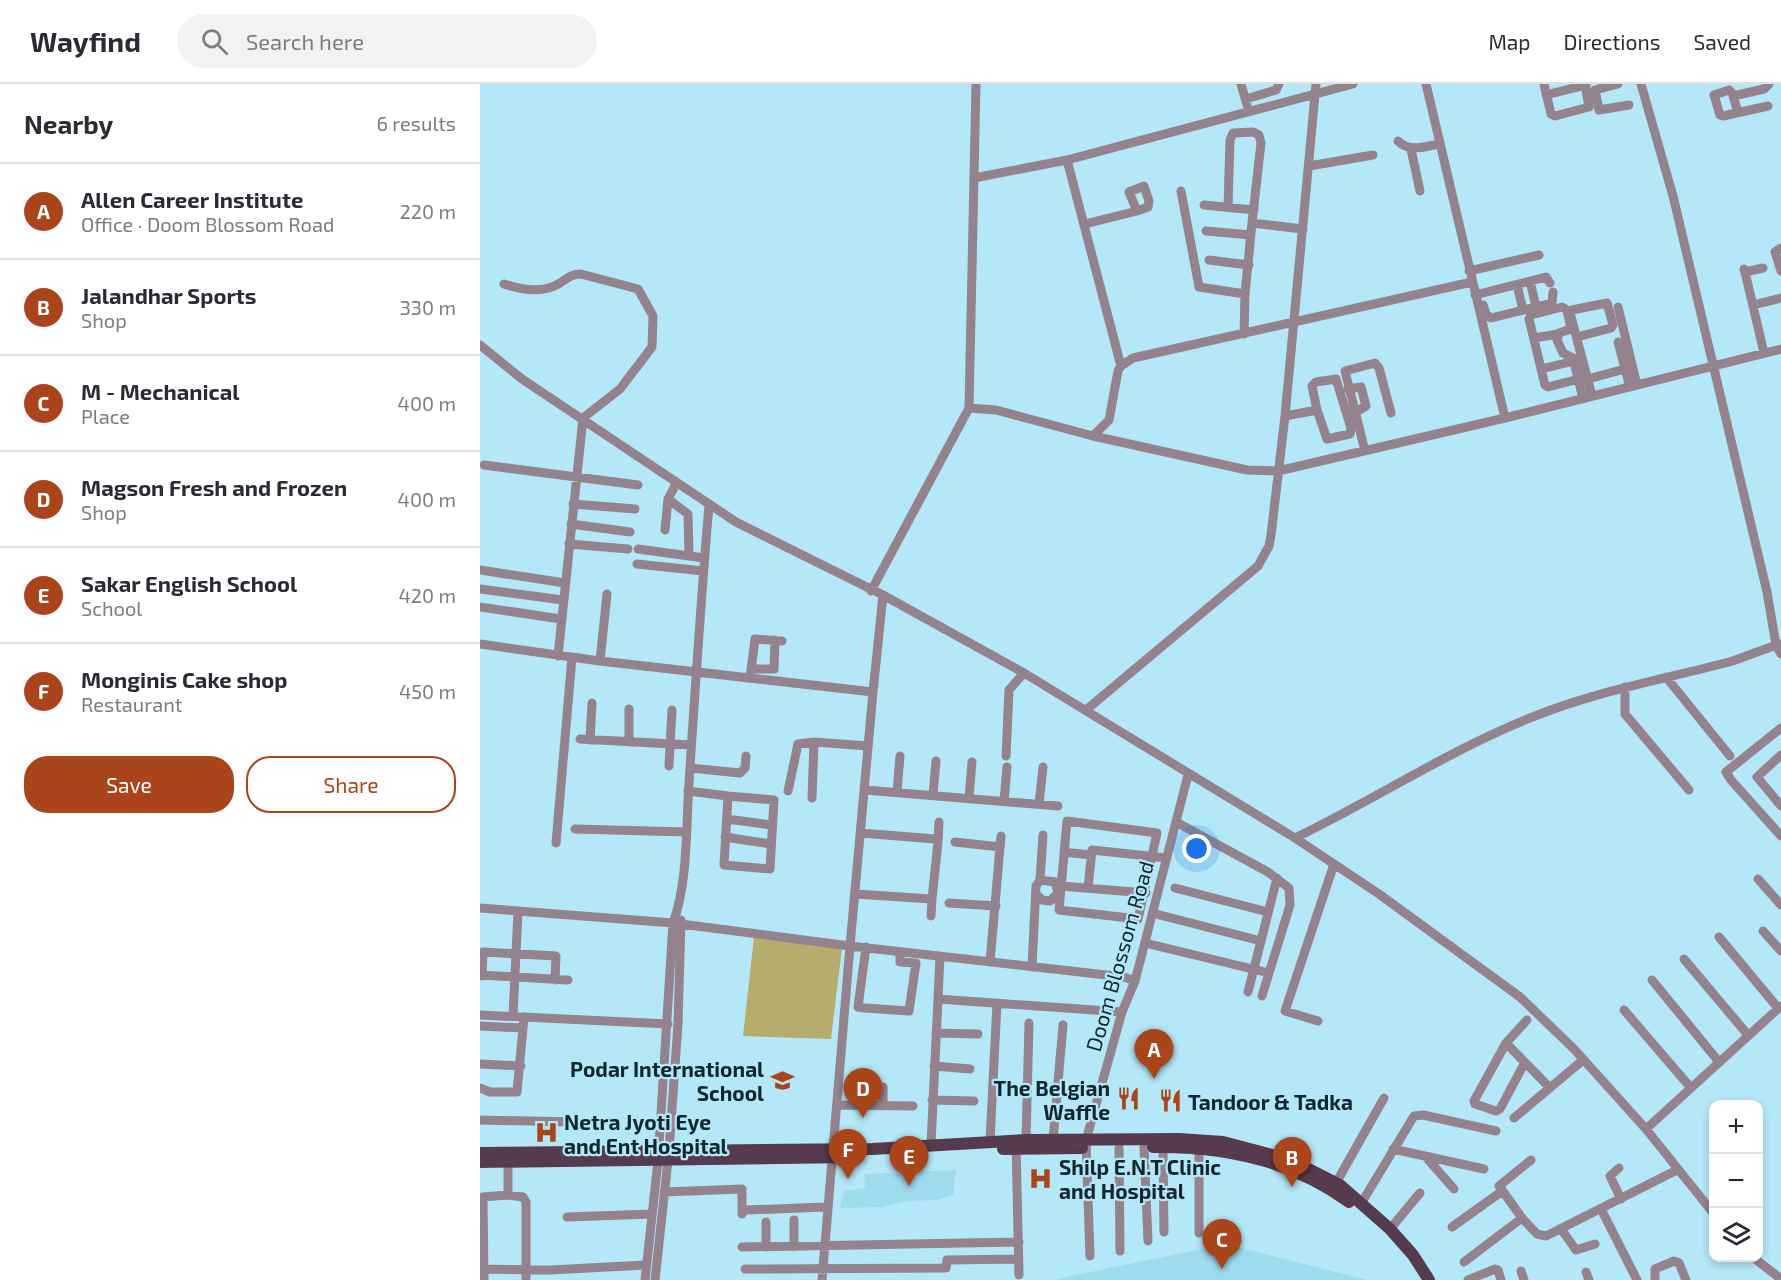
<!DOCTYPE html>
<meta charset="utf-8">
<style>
body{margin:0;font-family:"Exo 2",sans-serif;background:#f2f2f3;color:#2b2b33}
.controls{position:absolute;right:18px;bottom:18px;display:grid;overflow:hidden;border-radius:12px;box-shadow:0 3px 9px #0003}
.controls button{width:54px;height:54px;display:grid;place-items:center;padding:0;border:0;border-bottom:2px solid #e1e1e2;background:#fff;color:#2b2b33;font:30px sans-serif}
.you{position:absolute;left:717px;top:765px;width:21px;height:21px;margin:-15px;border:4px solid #fff;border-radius:50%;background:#1a73e8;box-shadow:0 0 0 9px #1a73e833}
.badge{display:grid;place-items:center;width:39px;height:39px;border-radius:50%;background:#aa441b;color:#fff;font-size:20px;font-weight:700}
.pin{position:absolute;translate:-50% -50px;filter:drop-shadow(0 2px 3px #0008)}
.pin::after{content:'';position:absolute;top:32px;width:21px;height:18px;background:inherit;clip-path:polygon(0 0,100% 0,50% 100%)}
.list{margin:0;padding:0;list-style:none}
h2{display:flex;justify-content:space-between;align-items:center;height:78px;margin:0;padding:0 24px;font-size:26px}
h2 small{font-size:20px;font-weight:400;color:#7c7c81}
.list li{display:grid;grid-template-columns:39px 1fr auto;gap:18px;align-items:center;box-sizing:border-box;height:96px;padding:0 24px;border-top:2px solid #e1e1e2}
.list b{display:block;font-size:22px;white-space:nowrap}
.list p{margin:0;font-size:20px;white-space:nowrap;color:#7c7c81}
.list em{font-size:20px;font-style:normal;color:#7c7c81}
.actions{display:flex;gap:12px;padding:18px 24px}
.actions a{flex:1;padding:14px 0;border:2px solid #aa441b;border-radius:24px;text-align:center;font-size:21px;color:#aa441b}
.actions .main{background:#aa441b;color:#fff}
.icon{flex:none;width:33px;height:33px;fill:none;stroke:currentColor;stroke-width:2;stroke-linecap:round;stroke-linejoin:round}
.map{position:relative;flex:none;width:1301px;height:1196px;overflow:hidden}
header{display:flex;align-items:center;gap:36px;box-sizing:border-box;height:84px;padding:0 30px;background:#fff;border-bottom:2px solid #e1e1e2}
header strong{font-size:28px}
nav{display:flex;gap:33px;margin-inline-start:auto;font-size:21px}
.search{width:420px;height:54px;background:#f2f2f3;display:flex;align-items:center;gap:15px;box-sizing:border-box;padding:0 21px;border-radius:33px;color:#7c7c81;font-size:22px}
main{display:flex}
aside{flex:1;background:#fff}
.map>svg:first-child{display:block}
</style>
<header>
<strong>Wayfind</strong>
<div class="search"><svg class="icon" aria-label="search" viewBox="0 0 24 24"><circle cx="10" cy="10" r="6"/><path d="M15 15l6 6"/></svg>Search here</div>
<nav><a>Map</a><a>Directions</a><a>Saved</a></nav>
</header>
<main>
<aside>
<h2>Nearby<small>6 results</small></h2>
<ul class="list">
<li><span class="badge">A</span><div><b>Allen Career Institute</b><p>Office · Doom Blossom Road</p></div><em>220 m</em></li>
<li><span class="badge">B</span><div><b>Jalandhar Sports</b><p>Shop</p></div><em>330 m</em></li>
<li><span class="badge">C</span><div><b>M - Mechanical</b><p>Place</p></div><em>400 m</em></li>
<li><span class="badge">D</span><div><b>Magson Fresh and Frozen</b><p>Shop</p></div><em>400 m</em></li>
<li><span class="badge">E</span><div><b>Sakar English School</b><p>School</p></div><em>420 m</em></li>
<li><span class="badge">F</span><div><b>Monginis Cake shop</b><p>Restaurant</p></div><em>450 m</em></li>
</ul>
<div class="actions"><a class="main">Save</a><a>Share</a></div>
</aside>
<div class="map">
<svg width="1301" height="1196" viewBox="0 0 1301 1196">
<rect width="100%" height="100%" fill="#b4e7f8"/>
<path fill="#9fdbef" d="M476,1086L473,1111L457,1116L429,1117L401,1123L360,1124L364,1107L385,1104L384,1090Z
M746,1160L887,1196H572Z"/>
<path fill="#b6ac6e" d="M274,853L362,864L351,955L263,952Z"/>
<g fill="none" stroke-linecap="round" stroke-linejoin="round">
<path stroke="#94838d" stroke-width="9" d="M761,0L767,21
M946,0L1025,334
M1064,0L1071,30L1075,32L1109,23L1105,0
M1138,0L1115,6L1119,26L1149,21
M1161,0L1193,112L1287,508L1296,561L1301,570
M1066,11L1106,1
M1253,12L1284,5L1289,0
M766,15L796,6L799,0
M1258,28L1252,9L1249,6L1234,11L1240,31L1243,32L1288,22
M918,57C930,69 945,62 960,60
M931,65L940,107
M829,82L893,71
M494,94L587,76
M701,107L719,203L765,210L772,139
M724,121L774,126
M748,123L750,56L753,49L773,48L779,51L781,59L772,139L823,145
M605,140L657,127L668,123L669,117L664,102L649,108L657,127
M726,147L771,151
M1301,164L1295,168L1301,187
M729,176L769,181
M1264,185L1265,188L1283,184
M989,187L1059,171
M1265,188L1284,269
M1050,197L1056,223
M24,200C42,206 63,210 80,199C88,194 91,190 101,190L158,205L173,232L172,263L140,305L103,334L78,572
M1037,201L1043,226
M995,211L1066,193L1070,199
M1003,221L1006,230L1011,234L1072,219L1073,208
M1273,221L1301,214
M1138,223L1157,301
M764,250L765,210
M1097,253L1131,244L1133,241L1127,219L1092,226L1090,229L1112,312
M1054,254L1078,250
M1138,258L1150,303
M0,261L42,295L256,438L403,511L544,589L815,754L899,810L1040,913L1094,965L1166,1045L1234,1130
M641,282L587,76L873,0
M1061,285L1094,277
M1099,295L1068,303L1065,301L1049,235L1051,231L1082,223L1087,226L1091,245L1079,249L1077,256L1083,269L1093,274C1096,287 1100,301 1103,315
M1108,295L1145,285
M868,305L881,303L886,322L874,329
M489,324L496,0
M805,332L837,326L832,302L836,298L856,295L871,344L870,350L847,355L837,326
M613,352L767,386L798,387L1025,334L1301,265
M885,367L865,287L895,279L899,284L911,329
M4,381L158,401
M188,415L208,430L209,471
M93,420L155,425
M91,440L150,448
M185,446L188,415L196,400
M89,460L148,465
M158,465L224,474
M157,480L223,487
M0,486L85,499
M0,505L83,516
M391,507L489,324L516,326L613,352L629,336L638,287L641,282L653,274L992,198
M0,523L81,535
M0,560L120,577L393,608L370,862L644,893L655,897
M120,577L127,510
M271,585H294L295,556
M1186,593L1250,672
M270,594L275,555L302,557
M1145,603V630L1209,706
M393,608L403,511
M149,625V658
M606,626L778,482L789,462L791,451L805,332L836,0
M1301,644L1246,688L1251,696L1301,752
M100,655L211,661
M110,656L112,619
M1301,671L1277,693L1301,722
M526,672L529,606L544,589
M189,682L192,626
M210,684L260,689L265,684L266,672
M385,706L578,722
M208,707L248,712L244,781L290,785L294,716L248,712
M308,707L318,660L334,658L388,662
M417,708L420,672
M453,711L456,677
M332,714L334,658
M489,714L492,678
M524,717L527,683
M559,720L563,683
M247,735L292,741
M587,737L677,749L658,835L579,826Z
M696,738L788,788L809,804L810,821L782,912
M95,745L206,748
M245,753L291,760
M815,754C896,715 971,665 1055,632C1118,607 1184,595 1249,578C1266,573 1283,565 1300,560
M458,758L459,738
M475,758L520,763
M76,759L92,573
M584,768L611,771
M1278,795L1301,821
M581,802L666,809
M608,804L612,766L687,774
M695,804L788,828
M375,810L452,815L458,758L455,755L381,749
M557,811L562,816L570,817L578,809L575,798L560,796
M469,819L516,822
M0,824L193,839L370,862L342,1196
M672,829L781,857
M451,832L452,815
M1283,847L1301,867
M1239,853L1298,924
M665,859L789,889
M386,863L378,923L385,924L429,927L436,879L420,878V868
M460,872L458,915L642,928
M1204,875L1268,951
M510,878L521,752
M552,883L556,802L560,796L563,751
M0,891L88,896
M2,892L3,868L76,872L75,896
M1172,896L1239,978
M768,908L797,794
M1144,926L1211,1004
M0,931L188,940
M33,932L38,827
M1047,936L1026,959L1070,1004
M838,937L805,927L854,780
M0,942L43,944
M456,949L498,950
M1026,959L994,1017L995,1020L1016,1027L1020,1025L1044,980
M0,980L41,982
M454,982L490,985
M0,1004L10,1008H37L44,933
M452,1016L494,1017
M357,1021L433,1022
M387,1021V1004
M403,1022V1003
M1034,1034L1103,976
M0,1036L95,1038
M1166,1045L1301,922
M546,1056L549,939
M573,1056L583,941
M510,1057L517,919
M451,1060L458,915
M536,1060L539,1191
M664,1063L668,1157
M683,1063L684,1148
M639,1064L640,1167
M719,1064V1149
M913,1065L1004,1085
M945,1072L974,1105
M1139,1084L1130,1092L1141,1115
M856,1099L904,1014
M184,1108L262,1105V1130
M28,1111L43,1113L46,1118V1196
M882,1118L934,1032L943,1031L1016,1047
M1121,1125L1157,1196
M266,1126L346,1123
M87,1133L172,1130
M1042,1134L1019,1102L1051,1076
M314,1136V1163
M286,1138V1163
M972,1143L1021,1108
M910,1145L940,1109
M1081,1145L1096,1166L1115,1160
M262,1163L539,1158
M610,1172L606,1056L642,928L655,897L708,691
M1274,1174L1301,1195
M984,1178L1042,1134L1057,1150L1066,1152L1197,1086
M0,1185L70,1186L166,1181
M265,1185L466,1184L467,1176L539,1175
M1041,1187L1044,1196
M1106,1188L1109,1196
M4,1196L3,1113L28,1111V1078
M165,1196L178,1077L193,839C208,799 206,742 209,699C215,606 221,514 229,421
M175,1196L189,1067L198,940L201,836
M988,1196L1015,1185L1018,1186L1021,1196
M1175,1196V1185L1194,1177L1199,1179L1206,1196"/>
<path stroke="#563a4d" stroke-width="12" d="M673,1063C743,1062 812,1076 869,1118
M523,1065L602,1064
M0,1069L392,1065L546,1056L699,1055L743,1058L811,1076L860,1101L910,1145L933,1171L949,1196
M0,1078L374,1073"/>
</g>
<defs>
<symbol id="school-bare" viewBox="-9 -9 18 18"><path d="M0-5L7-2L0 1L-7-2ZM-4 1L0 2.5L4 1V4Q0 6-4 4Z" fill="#aa441b" stroke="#b4e7f8" stroke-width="2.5" paint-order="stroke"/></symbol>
<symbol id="restaurant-bare" viewBox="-9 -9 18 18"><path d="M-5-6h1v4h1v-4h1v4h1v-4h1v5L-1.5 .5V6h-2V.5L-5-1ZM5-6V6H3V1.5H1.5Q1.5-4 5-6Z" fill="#aa441b" stroke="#b4e7f8" stroke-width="2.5" paint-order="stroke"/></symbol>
<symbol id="hospital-bare" viewBox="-9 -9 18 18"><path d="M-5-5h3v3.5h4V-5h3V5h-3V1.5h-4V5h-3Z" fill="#aa441b" stroke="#b4e7f8" stroke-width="2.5" paint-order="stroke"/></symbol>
</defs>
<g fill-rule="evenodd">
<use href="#school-bare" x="286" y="980" width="33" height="33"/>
<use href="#restaurant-bare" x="632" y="998" width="33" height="33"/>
<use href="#restaurant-bare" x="674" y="1000" width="33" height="33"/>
<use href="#hospital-bare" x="50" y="1032" width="33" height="33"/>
<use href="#hospital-bare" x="544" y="1078" width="33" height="33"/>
</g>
<g text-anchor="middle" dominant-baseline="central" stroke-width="4.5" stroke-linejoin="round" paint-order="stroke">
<g font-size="21" fill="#12272d" stroke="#b4e7f8">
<text transform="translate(639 872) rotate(-74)">Doom Blossom Road</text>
</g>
<g font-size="21" font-weight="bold" fill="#12272d" stroke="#b4e7f8" text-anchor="start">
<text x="284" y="984" text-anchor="end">Podar International<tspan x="284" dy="24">School</tspan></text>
<text x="630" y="1003" text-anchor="end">The Belgian<tspan x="630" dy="24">Waffle</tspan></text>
<text x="708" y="1017">Tandoor &amp; Tadka</text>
<text x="84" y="1037">Netra Jyoti Eye<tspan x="84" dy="24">and Ent Hospital</tspan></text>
<text x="579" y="1082">Shilp E.N.T Clinic<tspan x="579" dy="24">and Hospital</tspan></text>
</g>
</g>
</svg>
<div class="controls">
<button>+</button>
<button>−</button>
<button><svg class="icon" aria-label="layers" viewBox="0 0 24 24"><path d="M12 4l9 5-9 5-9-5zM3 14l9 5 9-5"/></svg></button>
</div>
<div class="you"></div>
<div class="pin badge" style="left:674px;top:995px">A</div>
<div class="pin badge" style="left:812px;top:1103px">B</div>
<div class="pin badge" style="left:742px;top:1185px">C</div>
<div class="pin badge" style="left:383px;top:1034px">D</div>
<div class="pin badge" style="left:429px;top:1102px">E</div>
<div class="pin badge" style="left:368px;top:1095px">F</div>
</div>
</main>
